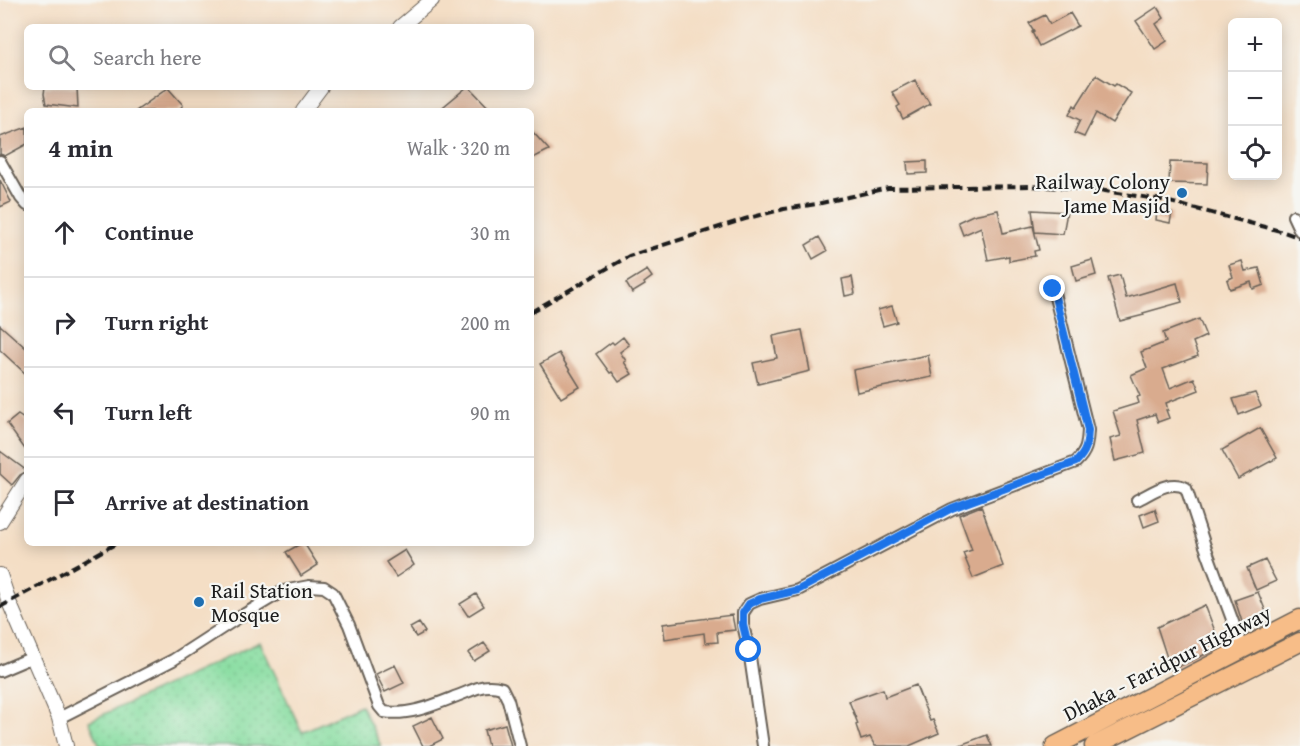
<!DOCTYPE html>
<meta charset="utf-8">
<style>
body{margin:0;font-family:"Gentium Book Plus",serif;background:#f2f2f3;color:#2b2b33}
.controls{position:absolute;right:18px;top:18px;display:grid;overflow:hidden;border-radius:9px;box-shadow:0 3px 15px #0003}
.controls button{width:54px;height:54px;display:grid;place-items:center;padding:0;border:0;border-bottom:2px solid #e1e1e2;background:#fff;color:#2b2b33;font:30px sans-serif}
.stop{position:absolute;width:18px;height:18px;margin:-14px;border:4px solid #1a73e8;border-radius:50%;background:#fff}
.stop.end{background:#1a73e8;border-color:#fff;box-shadow:0 2px 6px #0008}
.list{margin:0;padding:0;list-style:none}
h2{display:flex;justify-content:space-between;align-items:center;height:78px;margin:0;padding:0 24px;font-size:26px}
h2 small{font-size:20px;font-weight:400;color:#7c7c81}
.list li{display:grid;grid-template-columns:39px 1fr auto;gap:18px;align-items:center;box-sizing:border-box;height:90px;padding:0 24px;border-top:2px solid #e1e1e2}
.list b{display:block;font-size:22px;white-space:nowrap}
.list em{font-size:20px;font-style:normal;color:#7c7c81}
.icon{flex:none;width:33px;height:33px;fill:none;stroke:currentColor;stroke-width:2;stroke-linecap:round;stroke-linejoin:round}
.map{position:relative;flex:none;width:1300px;height:746px;overflow:hidden}
.search{position:absolute;background:#fff;box-shadow:0 3px 15px #0003;left:24px;top:24px;width:510px;height:66px;display:flex;align-items:center;gap:15px;box-sizing:border-box;padding:0 21px;border-radius:9px;color:#7c7c81;font-size:22px}
.panel{position:absolute;background:#fff;box-shadow:0 3px 15px #0003;left:24px;top:108px;width:510px;height:438px;border-radius:9px}
.map>svg:first-child{display:block}
</style>
<div class="map">
<svg width="1300" height="746" viewBox="0 0 1300 746">
<defs>
<pattern id="park-dots" width="8" height="8" patternUnits="userSpaceOnUse" patternTransform="scale(1.5)"><rect width="8" height="8" fill="#87dda0"/><path d="M2 2h.1M6 6h.1" fill="none" stroke="#74bd89" stroke-width="1.8" stroke-linecap="round"/></pattern>
</defs>
<rect width="100%" height="100%" fill="#f6f6f2"/>
<filter id="ink" filterUnits="userSpaceOnUse"><feTurbulence type="fractalNoise" baseFrequency=".0167" numOctaves="2"/><feDisplacementMap in="SourceGraphic" scale="12" xChannelSelector="R" yChannelSelector="G"/><feConvolveMatrix kernelMatrix="1 2 1 2 8 2 1 2 1" color-interpolation-filters="sRGB"/></filter>
<filter id="wash" filterUnits="userSpaceOnUse"><feTurbulence type="fractalNoise" baseFrequency=".008" numOctaves="4" result="noise"/><feDisplacementMap in="SourceGraphic" scale="24" xChannelSelector="R" yChannelSelector="G"/><feGaussianBlur stdDeviation="1.35" result="paint"/><feColorMatrix in="noise" values="0 0 0 0 0 0 0 0 0 0 0 0 0 0 0 0 0 1.4 0 .05"/><feComposite in="paint" operator="in"/></filter>
<g filter="url(#wash)">
<rect width="100%" height="100%" fill="#f4dec5"/>
<path fill="url(#park-dots)" stroke="#527c5e" stroke-width="1.5" d="M260,642L302,732L361,705L381,746H100L89,721Z"/>
<g id="blocks">
<path fill="#d9ab8e" d="M1157,7L1164,18L1156,24L1167,41L1155,49L1136,21Z
M1070,13L1078,26L1039,46L1032,32L1034,31L1029,23L1045,15L1050,24Z
M1096,75L1114,86L1116,84L1131,93L1112,123L1096,113L1084,137L1074,133L1080,120L1069,115L1074,105L1076,107Z
M915,80L922,94L923,93L930,104L903,119L897,107L900,105L892,92Z
M45,87H77L78,108L46,104L44,94Z
M467,87H469L492,111H438Z
M168,88L183,105L178,111H136Z
M27,127V144L5,156L0,154V137Z
M531,130L549,150L531,159Z
M927,161V173L908,174L907,162Z
M1170,162L1208,163L1207,184L1169,183Z
M0,180L11,202L0,207Z
M998,210L1003,233L1033,226L1039,250L1034,251L1035,256L1009,261V256L988,260L981,227L963,235L958,222L973,215Z
M1032,210L1067,212L1063,234L1035,232Z
M1157,210L1172,213L1170,223L1156,220Z
M819,237L827,251L813,259L806,245Z
M1092,260L1096,275L1076,281L1072,266Z
M1242,261L1245,271L1259,268L1264,285L1253,289L1251,282L1230,289L1227,280L1233,277L1229,265Z
M647,270L652,277L644,283L645,285L632,293L626,283Z
M1120,275L1126,298L1177,283L1182,302L1143,313L1144,315L1120,321L1108,278Z
M852,277L855,294L845,296L842,279Z
M892,306L897,322L883,326L878,310Z
M1199,319L1206,336L1193,342L1198,356L1163,369L1170,388L1194,378L1199,390L1166,403L1168,410H1166L1169,418L1158,422L1155,414L1137,420L1145,453L1115,461L1110,439L1121,436L1113,411L1139,403L1137,397L1140,396L1131,375L1147,368L1141,352L1166,342L1163,333Z
M0,325L27,349V375L0,350Z
M802,330L810,371L758,384L753,363L777,358L773,336Z
M623,337L629,345L620,352L626,361L624,362L632,374L619,382L612,372L610,373L596,354L612,342L614,344Z
M559,353L580,387L561,398L540,364Z
M928,355L932,377L857,392L853,370Z
M1255,393L1261,406L1239,415L1233,399Z
M18,415L27,421V452L7,424Z
M1260,428L1277,458L1238,479L1222,450Z
M0,451L27,471L20,475L12,485L0,474Z
M981,506L1003,566L973,578L963,553L972,550L959,515Z
M1155,509L1159,521L1144,527L1140,515Z
M302,543H304L318,565L301,576L286,552Z
M405,550L414,565L396,577L386,562Z
M1265,560L1276,581L1256,590L1247,568Z
M1258,592L1270,622L1245,631L1235,600Z
M476,594L484,606L468,616L460,604Z
M1205,605L1221,647L1171,670L1157,627Z
M732,615L735,630L717,632L718,642L705,643L704,633L665,639L663,624Z
M419,623L425,632L416,637L410,628Z
M484,643L490,651L474,661L468,653Z
M395,665L404,683L385,692L376,674Z
M916,685L930,721L933,720L939,733L909,746H875L870,737L861,740L856,725L858,724L849,701L883,689L885,697Z
M432,717L443,739L429,746H423L413,726Z
M505,724L511,746H488L484,730Z
M987,735L992,746H960V745Z"/>
</g>
</g>
<g filter="url(#ink)">
<use href="#blocks" fill-opacity="0" stroke="#686057" stroke-width="1.5"/>
<g fill="none" stroke-linecap="round" stroke-linejoin="round">
<defs>
<path id="minor" d="M0,161L21,198L27,205
M1293,216L1300,231
M1137,500C1152,493 1169,479 1186,488L1205,546L1243,649
M0,671L33,657
M59,718L173,660L233,621L283,591L309,586L324,587L333,593L349,625L379,706L384,712C409,716 434,705 457,696C474,690 484,682 502,688L508,700L520,746
M763,746L749,650L743,625V613L749,604L760,599L798,590L952,509L1076,462C1087,451 1087,445 1088,430L1053,289"/>
<path id="tertiary" d="M400,27L432,0
M303,111L321,87
M0,522L27,480
M0,575L9,602L59,718L66,746"/>
<path id="trunk" d="M1055,746L1300,619
M1094,746L1300,642"/>
</defs>
<use href="#minor" stroke="#686057" stroke-width="14"/>
<use href="#tertiary" stroke="#686057" stroke-width="16"/>
<use href="#trunk" stroke="#686057" stroke-width="21"/>
<use href="#minor" stroke="#fff" stroke-width="10"/>
<use href="#tertiary" stroke="#fff" stroke-width="14"/>
<use href="#trunk" stroke="#f7bd88" stroke-width="18"/>
<path stroke="#1c1c1c" stroke-width="4" stroke-dasharray="9 4.5" stroke-linecap="butt" d="M531,312L629,256L745,219L784,209L817,204L888,188L1029,186L1099,190L1162,200L1284,232L1300,238
M0,607L117,543"/>
</g>
</g>
<g fill="none" stroke-linecap="round" stroke-linejoin="round" filter="url(#ink)">
<path stroke="#1a73e8" stroke-width="8" d="M749,650L743,625V613L749,604L760,599L798,590L952,508L1076,462C1087,451 1087,445 1088,430L1053,289"/>
</g>
<g fill="#1f6fb2" stroke="#f6f6f2" stroke-width="2">
<circle cx="1182" cy="193" r="6"/>
<circle cx="199" cy="602" r="6"/>
</g>
<g text-anchor="middle" dominant-baseline="central" stroke-width="4.5" stroke-linejoin="round" paint-order="stroke">
<g font-size="21" fill="#1c1c1c" stroke="#f6f6f2" text-anchor="end">
<text x="1170" y="181">Railway Colony<tspan x="1170" dy="24">Jame Masjid</tspan></text>
<text x="211" y="590" text-anchor="start">Rail Station<tspan x="211" dy="24">Mosque</tspan></text>
</g>
<g font-size="21" fill="#1c1c1c" stroke="#f6f6f2">
<text transform="translate(1167 663) rotate(-27)">Dhaka - Faridpur Highway</text>
</g>
</g>
</svg>
<div class="controls">
<button>+</button>
<button>−</button>
<button><svg class="icon" aria-label="locate" viewBox="0 0 24 24"><circle cx="12" cy="12" r="6"/><path d="M12 2v4M12 18v4M2 12h4M18 12h4"/></svg></button>
</div>
<div class="stop" style="left:749px;top:650px"></div>
<div class="stop end" style="left:1053px;top:289px"></div>
<div class="search"><svg class="icon" aria-label="search" viewBox="0 0 24 24"><circle cx="10" cy="10" r="6"/><path d="M15 15l6 6"/></svg>Search here</div>
<section class="panel">
<h2>4 min<small>Walk · 320 m</small></h2>
<ul class="list">
<li><svg class="icon" aria-label="ahead" viewBox="0 0 24 24"><path d="M12 20V5M6 11l6-6 6 6"/></svg><div><b>Continue</b></div><em>30 m</em></li>
<li><svg class="icon" aria-label="right" viewBox="0 0 24 24"><path d="M7 20v-9h11M14 6l5 5-5 5"/></svg><div><b>Turn right</b></div><em>200 m</em></li>
<li><svg class="icon" aria-label="left" viewBox="0 0 24 24"><path d="M17 20v-9H6M10 6l-5 5 5 5"/></svg><div><b>Turn left</b></div><em>90 m</em></li>
<li><svg class="icon" aria-label="arrive" viewBox="0 0 24 24"><path d="M6 21V4h12l-3 4 3 4H6"/></svg><div><b>Arrive at destination</b></div></li>
</ul>
</section>
</div>
